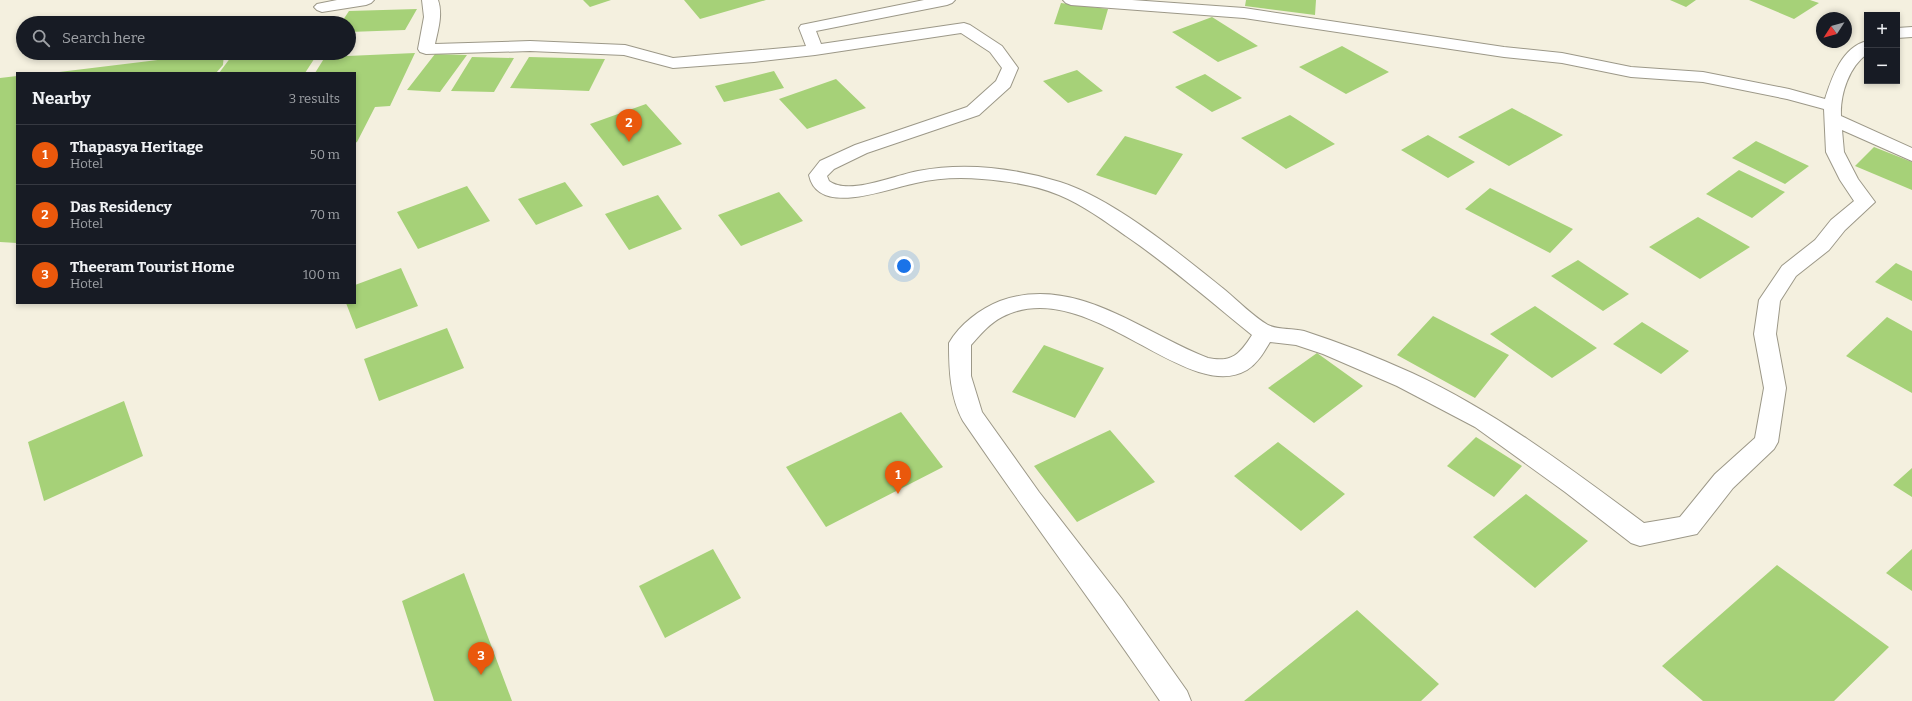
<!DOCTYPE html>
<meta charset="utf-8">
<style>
body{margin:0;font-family:Bitter,serif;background:#20242c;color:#f1f3f6}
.controls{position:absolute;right:12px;top:12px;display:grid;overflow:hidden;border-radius:0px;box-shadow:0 2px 6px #0003}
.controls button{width:36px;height:36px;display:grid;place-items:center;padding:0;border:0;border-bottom:1px solid #363941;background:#171b24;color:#f1f3f6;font:20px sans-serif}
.compass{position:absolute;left:1816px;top:12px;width:36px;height:36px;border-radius:50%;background:#171b24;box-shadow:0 2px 6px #0003;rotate:234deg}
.you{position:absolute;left:904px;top:266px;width:14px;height:14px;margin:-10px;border:3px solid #fff;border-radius:50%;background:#1a73e8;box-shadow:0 0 0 6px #1a73e833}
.badge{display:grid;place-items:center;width:26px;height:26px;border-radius:50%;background:#ea580c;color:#fff;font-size:13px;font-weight:700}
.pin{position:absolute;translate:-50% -33px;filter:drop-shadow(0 1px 2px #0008)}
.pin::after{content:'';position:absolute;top:21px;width:14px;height:12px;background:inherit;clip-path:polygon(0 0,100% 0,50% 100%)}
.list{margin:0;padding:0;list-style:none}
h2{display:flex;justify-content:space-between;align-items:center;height:52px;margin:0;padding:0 16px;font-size:17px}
h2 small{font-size:13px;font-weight:400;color:#9ea1a6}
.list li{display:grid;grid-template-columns:26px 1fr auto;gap:12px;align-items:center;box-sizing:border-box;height:60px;padding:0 16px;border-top:1px solid #363941}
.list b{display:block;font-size:15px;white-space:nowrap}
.list p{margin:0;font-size:13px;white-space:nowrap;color:#9ea1a6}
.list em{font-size:13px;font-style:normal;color:#9ea1a6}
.icon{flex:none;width:22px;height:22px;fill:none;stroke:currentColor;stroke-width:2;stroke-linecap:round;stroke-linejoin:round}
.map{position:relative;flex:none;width:1912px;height:701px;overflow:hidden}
.search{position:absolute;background:#171b24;box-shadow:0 2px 6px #0003;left:16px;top:16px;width:340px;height:44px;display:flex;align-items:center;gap:10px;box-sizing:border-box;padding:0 14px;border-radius:22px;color:#9ea1a6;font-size:15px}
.panel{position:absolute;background:#171b24;box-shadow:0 2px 6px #0003;left:16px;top:72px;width:340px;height:232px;border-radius:0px}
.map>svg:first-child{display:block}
</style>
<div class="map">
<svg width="1912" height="701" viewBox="0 0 1912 701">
<rect width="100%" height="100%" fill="#f4f0df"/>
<path fill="#a6d178" d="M583,0H611L590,7Z
M684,0H766L700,19Z
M1246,0H1316L1315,15L1245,6Z
M1670,0H1696L1686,7Z
M1749,0H1810L1819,3L1794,19Z
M1061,3L1108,9L1102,30L1054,24Z
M417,9L405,30L349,32V23H341L349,11Z
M1212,17L1258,46L1218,62L1172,32Z
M1342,46L1389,72L1346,94L1299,67Z
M215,53H224L223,65L216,73H51Z
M234,53H318L305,73H219Z
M415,53L390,106L375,107L357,142L355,143V73H315L325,57Z
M435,54L467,55L440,92L407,90Z
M472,57L514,58L494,92L451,91Z
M529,57L605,59L589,91L510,88Z
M1077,70L1103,91L1068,103L1043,81Z
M774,71L784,88L724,102L715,86Z
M1205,74L1242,98L1212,112L1175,87Z
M17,76V243L0,242V78Z
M836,79L866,108L807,129L779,99Z
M646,104L682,144L623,166L590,124Z
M1512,108L1563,135L1509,166L1458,137Z
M1290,115L1335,144L1286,169L1241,138Z
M1428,135L1475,162L1448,178L1401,150Z
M1125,136L1183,154L1156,195L1096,175Z
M1756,141L1809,166L1785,184L1732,158Z
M1874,147L1912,162V190L1855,166Z
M1739,170L1785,192L1752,218L1706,194Z
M565,182L583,206L536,225L518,199Z
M467,186L490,221L418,249L397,212Z
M1490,188L1573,229L1550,253L1465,209Z
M779,192L803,221L741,246L718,215Z
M658,195L682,229L629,250L605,214Z
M1698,217L1750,247L1700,279L1649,247Z
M1578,260L1629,294L1603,311L1551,276Z
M1896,263L1912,271V301L1875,282Z
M401,268L418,306L356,329L346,303H355V285Z
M1535,306L1597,348L1552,378L1490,334Z
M1433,316L1509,355L1475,398L1397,355Z
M1887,317L1912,331V393L1846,356Z
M1642,322L1689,351L1661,374L1613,344Z
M447,328L464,368L379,401L364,359Z
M1044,345L1104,368L1075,418L1012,392Z
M1317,353L1363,386L1314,423L1268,388Z
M124,401L143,456L44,501L28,442Z
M901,412L943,467L826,527L786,467Z
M1110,430L1155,482L1077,522L1034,466Z
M1476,437L1522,466L1494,497L1447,466Z
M1278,442L1345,494L1301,531L1234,476Z
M1912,468V497L1893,485Z
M1526,494L1588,541L1535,588L1473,537Z
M713,549L741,598L665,638L639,586Z
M1912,549V591L1886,573Z
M1777,565L1889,647L1834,701H1703L1662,666Z
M464,573L512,701H434L402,601Z
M1357,610L1439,684L1421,701H1244Z"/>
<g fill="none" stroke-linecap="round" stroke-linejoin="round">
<defs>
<path id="street" d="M337,0H374L371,3L366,5L322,12L317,10L314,7L317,4Z
M422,0H438C443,14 438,30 435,44L530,41L625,45L673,58L806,46L799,28L801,25L924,0H955L952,3L947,5L816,31L821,44L964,23L970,25L1002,46L1018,68L1010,87L979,115L867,153L834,169L827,176L829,181C849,196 895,175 918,171C965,162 1014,168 1060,182C1114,199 1180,254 1225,290C1238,301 1254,317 1268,325C1278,330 1293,328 1304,331C1341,343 1377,357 1412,373C1496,412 1570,468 1644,523L1680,517L1715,474L1755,438L1764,388L1754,334L1759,300L1782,266L1815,240L1831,220L1854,201L1840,180L1826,152L1824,109L1787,99L1703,82L1631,77L1562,63L1504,57L1244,18L1071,5L1066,3L1063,0H1132L1244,8L1504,47L1562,53L1631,67L1703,72L1789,89L1825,99C1832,77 1842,47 1867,41V54C1849,67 1840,94 1841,116L1912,148V161L1842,130L1844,152L1858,179L1875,202L1845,230L1829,250L1796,276L1780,301L1776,334L1786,388L1778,442L1774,449L1733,488L1697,534L1640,546L1631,543L1565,492L1475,427L1397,386L1323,354L1296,345L1270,342C1264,352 1258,363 1247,370C1186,406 1087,273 1002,317C990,323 980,335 971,345V376L982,412L1039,492L1122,599L1187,691L1191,701H1160C1096,607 1027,515 963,421C950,397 949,370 949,343C960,324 980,309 1000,301C1075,274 1141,332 1208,358C1232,363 1240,354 1252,335C1210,301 1170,266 1126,236C1105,221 1083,205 1059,195C1035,185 1008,181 982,179C960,177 937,178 916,183C889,188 818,218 809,175L820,161L855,145L967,107L996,81L1002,68L990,52L961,33L815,55L754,62L673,68L624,55L530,51L426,54L420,52L418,49L424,17Z
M1912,27V37L1897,38V28Z"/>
</defs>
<use href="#street" stroke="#9c9888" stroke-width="2"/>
<use href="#street" fill="#fff" fill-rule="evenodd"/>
</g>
</svg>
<div class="controls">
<button>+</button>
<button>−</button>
</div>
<svg class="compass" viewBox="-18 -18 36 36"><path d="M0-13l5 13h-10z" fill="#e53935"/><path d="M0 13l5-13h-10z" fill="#9ea1a6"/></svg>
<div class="you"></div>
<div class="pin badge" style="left:898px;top:494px">1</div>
<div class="pin badge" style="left:629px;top:142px">2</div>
<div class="pin badge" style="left:481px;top:675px">3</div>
<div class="search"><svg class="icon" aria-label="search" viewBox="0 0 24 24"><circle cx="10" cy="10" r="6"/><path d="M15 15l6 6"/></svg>Search here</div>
<section class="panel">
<h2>Nearby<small>3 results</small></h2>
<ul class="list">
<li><span class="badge">1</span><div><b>Thapasya Heritage</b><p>Hotel</p></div><em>50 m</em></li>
<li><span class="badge">2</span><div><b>Das Residency</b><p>Hotel</p></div><em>70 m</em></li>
<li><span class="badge">3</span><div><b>Theeram Tourist Home</b><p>Hotel</p></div><em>100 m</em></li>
</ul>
</section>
</div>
